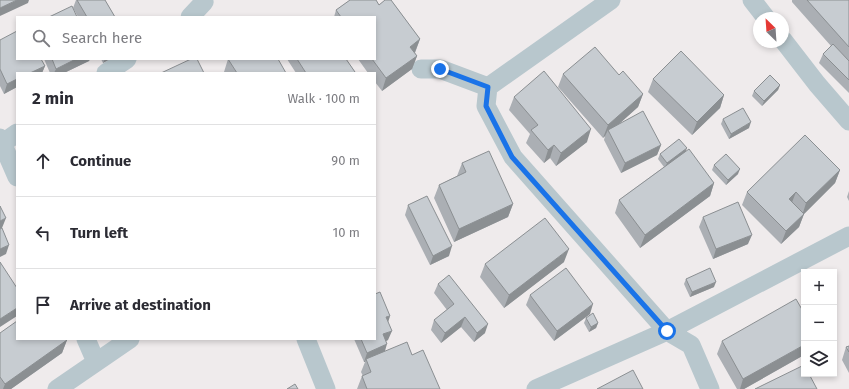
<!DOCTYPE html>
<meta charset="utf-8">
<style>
body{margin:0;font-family:"Fira Sans",sans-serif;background:#f2f2f3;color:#2b2b33}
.controls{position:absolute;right:12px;bottom:12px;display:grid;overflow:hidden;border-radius:0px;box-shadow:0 2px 6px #0003}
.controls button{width:36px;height:36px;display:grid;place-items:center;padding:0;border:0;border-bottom:1px solid #e1e1e2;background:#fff;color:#2b2b33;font:20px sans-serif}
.compass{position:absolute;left:753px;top:12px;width:36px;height:36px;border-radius:50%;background:#fff;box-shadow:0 2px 6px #0003;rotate:335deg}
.stop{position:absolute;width:12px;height:12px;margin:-9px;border:3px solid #1a73e8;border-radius:50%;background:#fff}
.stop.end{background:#1a73e8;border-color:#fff;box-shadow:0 1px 4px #0008}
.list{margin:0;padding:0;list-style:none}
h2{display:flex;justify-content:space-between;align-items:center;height:52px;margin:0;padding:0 16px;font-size:17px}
h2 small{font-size:13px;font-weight:400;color:#7c7c81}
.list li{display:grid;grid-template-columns:26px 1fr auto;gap:12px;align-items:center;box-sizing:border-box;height:72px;padding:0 16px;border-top:1px solid #e1e1e2}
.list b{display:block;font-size:15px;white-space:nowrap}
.list em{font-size:13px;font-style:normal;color:#7c7c81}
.icon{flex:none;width:22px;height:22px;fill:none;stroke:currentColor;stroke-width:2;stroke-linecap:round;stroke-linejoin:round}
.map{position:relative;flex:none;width:849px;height:389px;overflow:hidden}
.search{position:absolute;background:#fff;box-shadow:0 2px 6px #0003;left:16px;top:16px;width:360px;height:44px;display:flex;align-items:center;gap:10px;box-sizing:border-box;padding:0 14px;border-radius:0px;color:#7c7c81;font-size:15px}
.panel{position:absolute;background:#fff;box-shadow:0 2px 6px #0003;left:16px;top:72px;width:360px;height:268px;border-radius:0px}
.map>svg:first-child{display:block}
</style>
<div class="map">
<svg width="849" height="389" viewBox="0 0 849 389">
<rect width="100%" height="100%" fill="#efebec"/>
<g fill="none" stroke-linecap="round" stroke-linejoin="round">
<path stroke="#b8c7cd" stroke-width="19" d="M752,0L766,18
M190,17L204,2L203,0
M783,40L817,84L849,121
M421,69H440L488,87L486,106L513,157L667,331L691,345L710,389
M106,73L127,59
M488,87L611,0
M0,138L17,177
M3,143L17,133
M86,339L96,362
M306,339L326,389
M57,389L130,339
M536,389L667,331L849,236"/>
</g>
<path fill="#abafb4" d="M76,0H105L115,17H78L73,8Z
M350,0H376L379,5L385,0H391L420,39L415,53L417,56L412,69L382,91L375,82V73H368L358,59H375V17H334L336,10Z
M792,0H849V93L819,63L823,54L831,46L792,2Z
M0,40L45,66L42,73H17V87L4,94L0,86Z
M44,59H90L89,61L64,73H50Z
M101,59H110L103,63Z
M228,59L286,73H224V72Z
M287,59H346L355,72L354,73H296Z
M563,74L619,75L643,94L638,107L620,123L661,145L657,155L621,173L604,140L605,136L603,138L558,87Z
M653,79L724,95L720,108L692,135L648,92Z
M780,85L778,90L762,106L752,96L754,91Z
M514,97L587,142L556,166L550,158L544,163L526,143L530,134L509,110Z
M723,119L749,128L729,139L721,124Z
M685,152L714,183L710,196L640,248L615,213L619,200L664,167L658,159L660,154Z
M462,163L513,204L508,217L454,242L434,198L439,185L457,176Z
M714,165L738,174L726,185L712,170Z
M840,170L835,183L804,214L799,227L781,244L742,205L747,192Z
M849,191V201L847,197Z
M408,205L449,256L430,265L405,215Z
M703,217L748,244L713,259L699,227Z
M564,262L504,308L480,277L485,264Z
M686,279L714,287L690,297L684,284Z
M438,284L485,333L474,342L461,327L441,343L431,330L434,320L447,310L434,293Z
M530,295L590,314L554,341L526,305Z
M390,316L388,322V340L386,341L385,351L412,355L440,389H357L362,376H363L361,372L365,362H364L354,339H375Z
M586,318L598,323L596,328L589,332L584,323Z
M0,333L67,340L62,353L11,389H0Z
M722,341L804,355L744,389H737L717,354Z
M849,346V373L842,360L846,347Z"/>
<path fill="#8b8f92" d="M17,0H29L28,3L0,16V8Z
M420,39L415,52L406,60L410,47Z
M417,56L412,69L382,91L386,78Z
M76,59H90L89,61L64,73H54L56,69Z
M105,59H110L103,63Z
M45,66L42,73H30Z
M17,79V87L4,94L7,84Z
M780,85L778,90L762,106L764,101Z
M643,94L638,107L609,133L608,130L605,136L603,138L608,125Z
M724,95L720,108L692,135L697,122Z
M751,122L749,128L729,139L731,134Z
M591,129L587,142L556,166L561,153Z
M554,145L550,158L544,163L548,150Z
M661,145L657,155L621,173L625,163Z
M687,148L685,153L665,168L667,163Z
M740,169L738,174L726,185L728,180Z
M840,170L835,183L802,216L806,203Z
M714,183L710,196L640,248L645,235Z
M796,192L791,205L789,199Z
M513,204L508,217L454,242L459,229Z
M804,214L799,227L781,244L786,231Z
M6,218L2,228L0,229V221Z
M752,235L748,244L713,259L716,249Z
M9,245L6,254L0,257V249Z
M452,246L449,256L430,265L433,256Z
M569,249L564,262L504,308L509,295Z
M716,282L714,287L690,297L692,292Z
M593,304L590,314L554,341L557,331Z
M17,308V316L0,327V319Z
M390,316L387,325L386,317Z
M465,317L461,327L441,343L445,333Z
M598,323L596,328L589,332L591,327Z
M488,324L485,333L474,342L477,333Z
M392,331L388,340L380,344L383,334Z
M67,340L62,353L11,389H3L5,384Z
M387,344L384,354L366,359L365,362H364L367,353Z
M804,345V355L744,389H740L743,379Z"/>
<path fill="#c7ccd1" stroke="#8b8f92" d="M0,0H17L0,8Z
M77,0H105L115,17H87Z
M350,0H376L379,5L385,0H391L420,39L410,47L417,56L386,78L372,59H375V17H341L336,10Z
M807,0H849V47Z
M72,6L77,17H49Z
M17,31V59H41L45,66L30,73H17V79L7,84L0,69V40Z
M833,44L849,61V80L823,54Z
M595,47L619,75L623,71L643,94L608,125L563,74Z
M681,51L724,95L697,122L653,79Z
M52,59H76L56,69Z
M191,59H197L204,73H161Z
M228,59H278L286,73H237Z
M297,59H346L355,72L353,73H306Z
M544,71L591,129L561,153L554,145L548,150L531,130L538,125L514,97Z
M770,75L780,85L764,101L754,91Z
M743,108L751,122L731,134L723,119Z
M643,111L661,145L625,163L608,130Z
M805,135L840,170L806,203L796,192L789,199L804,214L786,231L747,192Z
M679,139L687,148L667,163L660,154Z
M689,149L714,183L645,235L619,200Z
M489,151L513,204L459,229L439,185L466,172L462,163Z
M726,154L740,169L728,180L714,165Z
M427,196L452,246L433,256L408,205Z
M738,202L752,235L716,249L703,217Z
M0,206L6,218L0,221Z
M545,218L569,249L509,295L485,264Z
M2,228L9,245L0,249V229Z
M0,262L17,288V308L0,319Z
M566,268L593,304L557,331L530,295Z
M710,268L716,282L692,292L686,279Z
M449,275L488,324L477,333L465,317L445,333L434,320L454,304L438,284Z
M380,292L390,316L386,317L392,331L383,334L387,344L367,353L361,339H375V294Z
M796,299L804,313V345L743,379L722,341Z
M593,313L598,323L591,327L586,318Z
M17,321V339H66L67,340L5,384L0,377V333Z
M407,342L412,355L423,350L440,389H367L362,376L371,372L366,359Z
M849,346V352L846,347Z
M804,365V374H809L817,389H755Z
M633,370L643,389H597Z
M295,384L298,389H287Z"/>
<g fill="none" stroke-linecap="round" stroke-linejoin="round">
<path stroke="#1a73e8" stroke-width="5" d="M440,69L488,87L486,106L512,157L667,331"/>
</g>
</svg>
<div class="controls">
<button>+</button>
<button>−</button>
<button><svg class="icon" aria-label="layers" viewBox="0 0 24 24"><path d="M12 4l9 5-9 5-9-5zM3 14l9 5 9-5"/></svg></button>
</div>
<svg class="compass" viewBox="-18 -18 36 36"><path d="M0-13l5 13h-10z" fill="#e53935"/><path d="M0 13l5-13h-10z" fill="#7c7c81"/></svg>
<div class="stop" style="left:667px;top:331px"></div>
<div class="stop end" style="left:440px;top:69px"></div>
<div class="search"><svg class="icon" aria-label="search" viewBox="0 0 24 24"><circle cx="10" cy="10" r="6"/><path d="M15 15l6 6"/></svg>Search here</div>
<section class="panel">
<h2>2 min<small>Walk · 100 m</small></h2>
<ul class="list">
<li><svg class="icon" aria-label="ahead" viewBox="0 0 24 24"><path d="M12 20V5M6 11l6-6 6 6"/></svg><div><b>Continue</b></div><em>90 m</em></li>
<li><svg class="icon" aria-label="left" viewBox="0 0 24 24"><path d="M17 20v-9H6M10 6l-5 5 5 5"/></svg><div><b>Turn left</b></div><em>10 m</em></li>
<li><svg class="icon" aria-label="arrive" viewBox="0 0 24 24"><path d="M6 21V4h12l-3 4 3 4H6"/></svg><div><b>Arrive at destination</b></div></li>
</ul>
</section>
</div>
